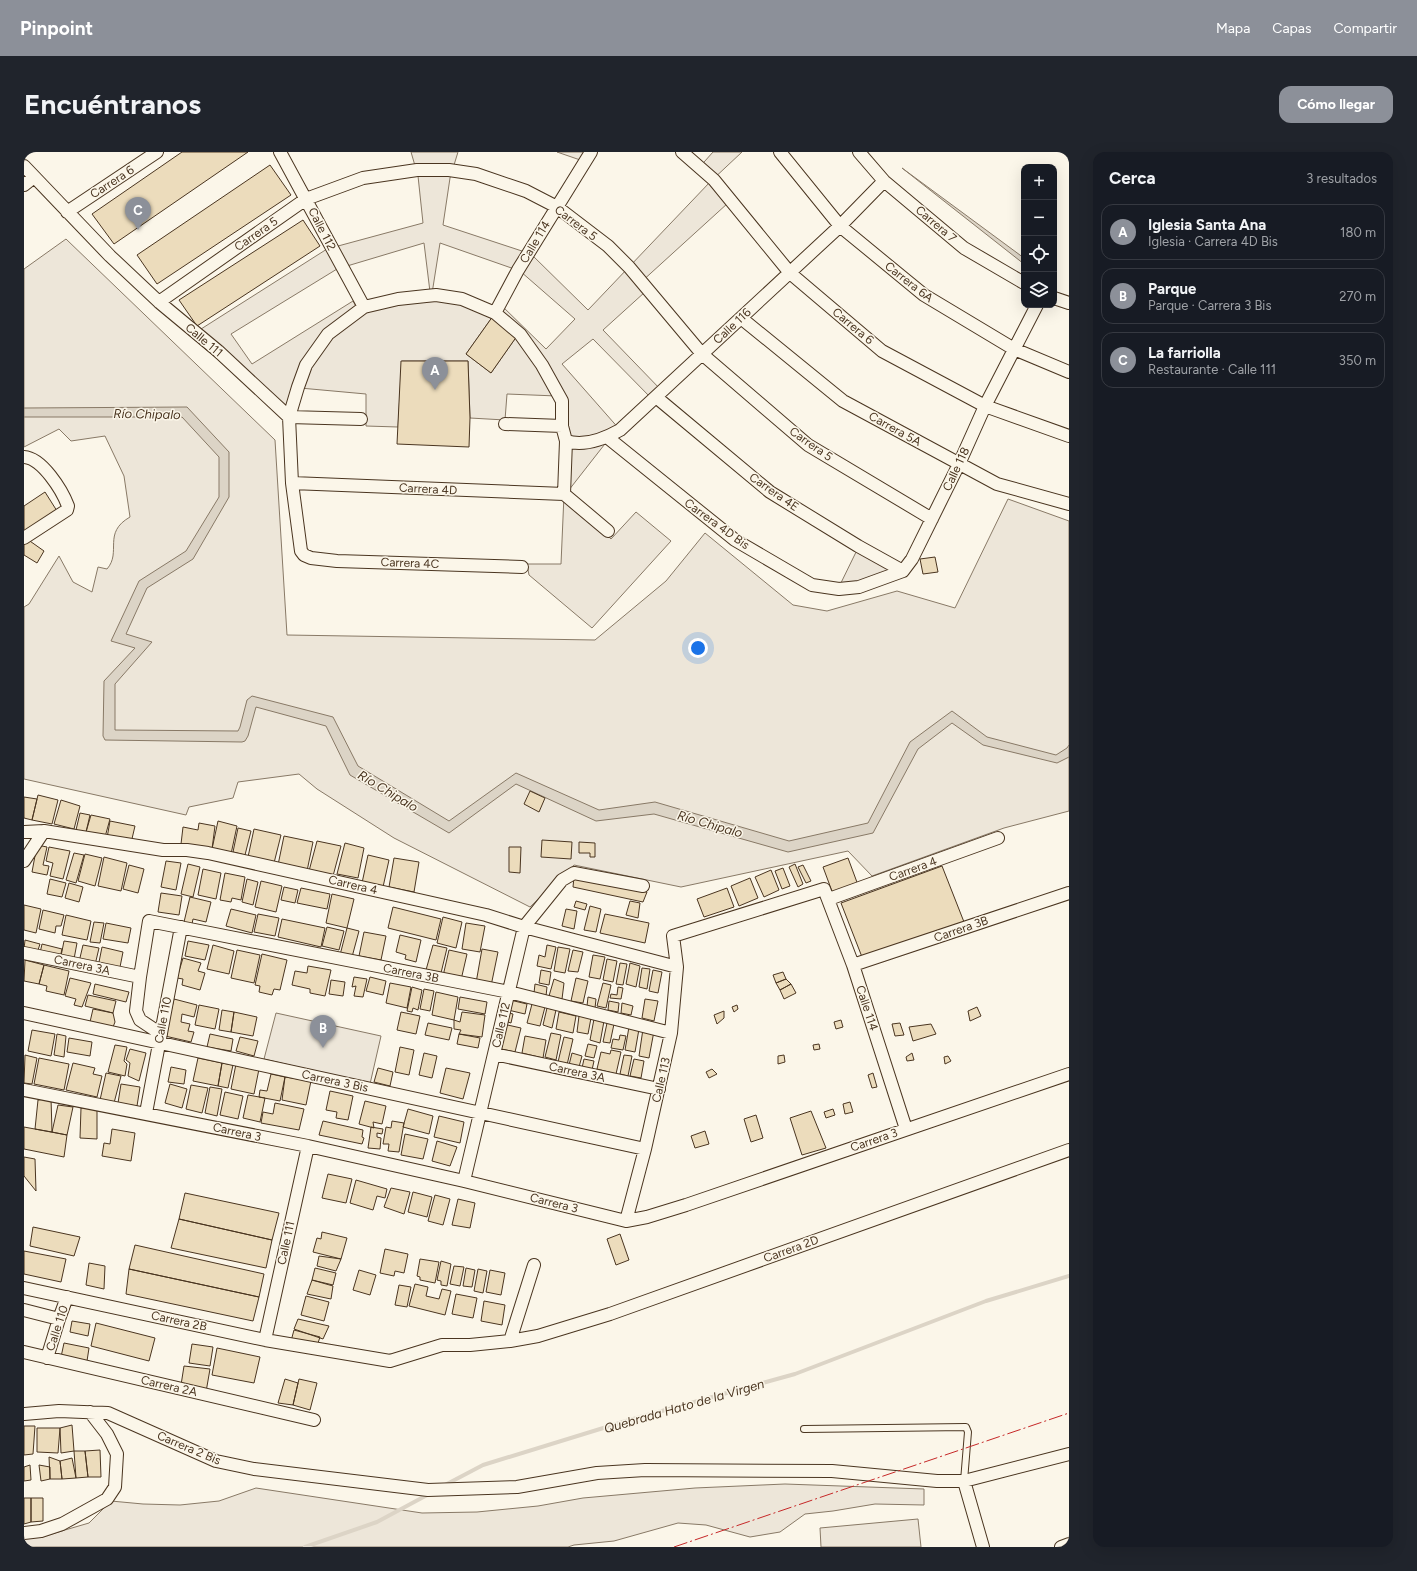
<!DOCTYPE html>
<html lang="es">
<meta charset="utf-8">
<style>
body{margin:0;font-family:Figtree,sans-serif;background:#20242c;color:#f1f3f6}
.controls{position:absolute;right:12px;top:12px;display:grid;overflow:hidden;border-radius:8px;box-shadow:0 4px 16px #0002}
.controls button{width:36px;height:36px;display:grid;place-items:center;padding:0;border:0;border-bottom:1px solid #363941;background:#171b24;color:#f1f3f6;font:20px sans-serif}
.you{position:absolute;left:674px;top:496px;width:14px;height:14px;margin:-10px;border:3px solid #fff;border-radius:50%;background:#1a73e8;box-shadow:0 0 0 6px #1a73e833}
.badge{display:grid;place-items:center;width:26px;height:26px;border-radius:50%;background:#8c9099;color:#fff;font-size:13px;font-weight:700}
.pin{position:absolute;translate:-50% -33px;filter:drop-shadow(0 1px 2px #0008)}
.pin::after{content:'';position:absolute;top:21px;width:14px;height:12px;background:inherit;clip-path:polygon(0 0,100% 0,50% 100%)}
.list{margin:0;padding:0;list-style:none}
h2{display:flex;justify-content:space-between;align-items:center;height:52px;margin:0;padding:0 16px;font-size:17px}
h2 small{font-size:13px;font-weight:400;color:#9ea1a6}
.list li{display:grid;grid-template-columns:26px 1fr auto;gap:12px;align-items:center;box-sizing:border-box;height:56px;margin:0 8px 8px;padding:0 8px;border:1px solid #363941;border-radius:12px}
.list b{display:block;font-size:15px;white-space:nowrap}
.list p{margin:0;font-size:13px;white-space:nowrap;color:#9ea1a6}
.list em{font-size:13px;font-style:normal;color:#9ea1a6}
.icon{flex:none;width:22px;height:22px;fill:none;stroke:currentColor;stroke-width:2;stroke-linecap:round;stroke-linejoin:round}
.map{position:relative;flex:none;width:1045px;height:1395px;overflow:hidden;border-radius:12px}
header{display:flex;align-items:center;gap:24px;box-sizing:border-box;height:56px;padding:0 20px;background:#8c9099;color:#fff}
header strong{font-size:19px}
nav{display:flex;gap:22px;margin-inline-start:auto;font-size:14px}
.intro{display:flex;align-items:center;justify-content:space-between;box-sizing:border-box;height:96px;padding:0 24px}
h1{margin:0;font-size:28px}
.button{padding:10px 18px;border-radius:12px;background:#8c9099;color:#fff;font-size:14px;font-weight:700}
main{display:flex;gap:24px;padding:0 24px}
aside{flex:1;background:#171b24;border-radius:12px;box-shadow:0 4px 16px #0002}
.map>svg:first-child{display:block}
</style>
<header>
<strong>Pinpoint</strong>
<nav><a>Mapa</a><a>Capas</a><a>Compartir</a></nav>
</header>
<div class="intro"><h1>Encuéntranos</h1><a class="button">Cómo llegar</a></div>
<main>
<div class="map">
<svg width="1045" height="1395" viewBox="0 0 1045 1395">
<rect width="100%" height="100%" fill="#fbf6e9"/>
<path fill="#ede6d9" stroke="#887966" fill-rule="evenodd" d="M387,0H434L426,26L419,73L507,102L564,158L686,30L672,19L689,0H718L686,30L704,51L616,131L621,140L579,178L639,240L630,249L569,187L538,212L597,279L584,288L541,343L587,387L612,360L647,389L568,476L505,423L503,412H537L540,343L533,244L483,242L481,268L446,266L444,209H378L374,275L342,274V242L276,236L264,271L252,257L166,184L303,97L399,71L394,24ZM400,91L407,148L375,149L335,160L329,149L228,212L207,182L313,117ZM416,91L496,119L551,167L522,197L476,152L469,164L435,152L407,148ZM469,164L493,184L467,221L442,202Z
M533,0H568L562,10Z
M42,87L251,288L263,483L571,488L642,429L681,381L769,453L803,459L873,439L931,456L984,347L1045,369V659L980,676L848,724L824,699L657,735L550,713L506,755L370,686L293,637L275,622L214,630L209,646L165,655L162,663L0,627V455L5,452L35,404L49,430L68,440L74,415L83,417C98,400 78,381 106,365L100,324L81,284L47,289L35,277L0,295V117Z
M834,396L871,419L813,439Z
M252,861L357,884L346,932L240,907Z
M761,1332L900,1337V1353L851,1352L809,1359L781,1362L756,1380L726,1385L682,1373L654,1371L590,1389L550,1393L544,1395H0V1385H17L65,1371L87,1349L119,1352L156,1353L195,1349L232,1336L398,1361L453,1360L514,1354L559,1346L671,1336Z
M894,1367L897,1395H797L796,1376Z"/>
<path fill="#dcd4c6" stroke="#887966" d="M878,16L1000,106V112Z
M163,255L205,300V345L169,407L123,436L102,482L128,490L91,532V578L214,579L216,575L223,548L228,544L309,565L334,614L425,669L492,621L575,658L631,650L765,689L844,671L886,590L928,559L963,585L1032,603L1043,596L1045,593V605L1033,611L959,593L928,571L894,597L849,681L764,700L630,662L572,669L492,632L425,681L326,623L302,574L232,555L224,584L221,589L218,590L81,588L79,584L80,529L111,496L87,489L115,429L162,399L195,345V305L158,265H0V256Z"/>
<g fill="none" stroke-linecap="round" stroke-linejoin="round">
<path stroke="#dcd4c6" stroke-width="4" d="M421,1333L459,1313L602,1269L771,1222L962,1149L1045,1124
M281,1395L353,1370L405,1342"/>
</g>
<path fill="#ecdcbc" stroke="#4a3520" d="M158,0H224L90,92L68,62Z
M246,13L267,43L133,132L113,103Z
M279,68L296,94L173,174L155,148Z
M469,164L493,184L467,221L442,202Z
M377,209H444L446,266L445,295L373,292Z
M21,340L33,359L0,380V354Z
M3,387L20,399L13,411L0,403V390Z
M911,405L914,420L899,422L896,407Z
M506,639L521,646L515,660L500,652Z
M14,643L34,648L28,672L8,668Z
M0,645L13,647L8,668L0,666Z
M37,648L56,654L50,677L30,672Z
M56,661L66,663L62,680L52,678Z
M67,663L86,667L81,685L62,680Z
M86,669L111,674L107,691L83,686Z
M194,669L213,674L207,702L188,697Z
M175,671L191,674L188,697L157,692L159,675L174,678Z
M214,676L227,679L221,703L209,700Z
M230,677L257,683L250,711L224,705Z
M260,684L289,690L283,719L254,713Z
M518,688L548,690L547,707L517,705Z
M293,689L317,694L309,724L285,719Z
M555,690L571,691V705H566V701H555Z
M321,691L340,696L334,726L313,722Z
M13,693L23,695L19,713L25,714L23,723L8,720Z
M25,695L46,699L39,727L26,724L29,711L22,709Z
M485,695H497L496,721L485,720Z
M50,701L60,703L52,731L42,728Z
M61,702L78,706L71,734L54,729Z
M344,703L365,708L359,735L338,731Z
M80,705L103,711L97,739L74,734Z
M370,706L395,710L390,740L365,735Z
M824,706L834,733L809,742L799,715Z
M142,709L157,711L152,738L137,735Z
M164,712L176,715L169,745L157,742Z
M771,712L779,732L774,735L765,715Z
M105,713L120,717L114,741L99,737Z
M779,713L787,729L782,731L774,715Z
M918,714L940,770L838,805L817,751Z
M759,716L766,734L758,737L751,719Z
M179,717L197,721L192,747L174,743Z
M747,718L755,738L740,745L731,725Z
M201,721L221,725L217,748L208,746L207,750L196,748Z
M550,725L623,740L619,750L549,735Z
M726,726L734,746L715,754L707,734Z
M26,727L42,731L38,745L23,742Z
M223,727L234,730L229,753L218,750Z
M237,729L258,734L252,760L231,755Z
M45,731L59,735L55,750L41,746Z
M260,735L274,738L271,751L257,748Z
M277,736L306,742L303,757L273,751Z
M703,736L710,755L680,765L673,747Z
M137,741L158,744L155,763L134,760Z
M308,742L330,747L323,776L302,771Z
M166,745L187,750L182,770L169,767L168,772L160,770Z
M552,749L563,752L561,758L550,755Z
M606,749L616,751L614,766L602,763Z
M0,753L17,757L12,781L0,778Z
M566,754L577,757L572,780L560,778Z
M369,755L417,767L412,788L364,776Z
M207,757L232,763L228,781L202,774Z
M542,757L553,759L550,777L538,774Z
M19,758L40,763L37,774H32L31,781L15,777Z
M234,762L255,766L251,784L230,780Z
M581,762L625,771L621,791L576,781Z
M42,763L67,769L63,788L38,783Z
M419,765L438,770L432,796L413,791Z
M258,767L301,776L297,795L254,785Z
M70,770L80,771L76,791L66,790Z
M82,771L107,776L104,791L79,787Z
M442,771L461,774L456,800L438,797Z
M303,775L320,779L315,798L298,794Z
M323,776L335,779L328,805L316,803Z
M340,780L362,784L357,808L335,804Z
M376,783L397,788L392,810L381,807L382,803L372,800Z
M1,788L16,792L13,801L0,797Z
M40,789L53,791L50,807L37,804Z
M164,789L185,793L181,808L161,804Z
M18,792L38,797L36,806L16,801Z
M59,793L75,796L71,813L55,810Z
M189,793L210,799L205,822L183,817Z
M409,793L423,796L417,821L402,818Z
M523,793L532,795L527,817L513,814L515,803L521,805Z
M78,795L99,800L95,820L74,815Z
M534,795L546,797L541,821L530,819Z
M458,797L474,800L467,834L452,831Z
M213,798L236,803L230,831L207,826Z
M425,798L443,802L437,828L419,824Z
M549,798L559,800L554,820L544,819Z
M238,802L263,808L256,838L250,837L248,843L235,840L236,834L231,833Z
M569,803L581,805L576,827L565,825Z
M159,806L177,811L174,819L181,821L176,838L158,833L159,827L153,826Z
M583,807L593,809L589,830L579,828Z
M1,808L20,813L15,832L0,829Z
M596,811L603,812L599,833L592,832Z
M606,811L616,814L612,835L602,832Z
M20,813L45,819L40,843L22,839L23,834L15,832Z
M284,814L307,818L301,844L286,841V837L268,833L271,819L283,821Z
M618,816L626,817L623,837L615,835Z
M517,818L527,820L525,833L515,831Z
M629,818L638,820L634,841L625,839Z
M759,820L762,827L752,831L749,823Z
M330,825L343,827L339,845L330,844L332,834L328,835Z
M346,825L362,829L359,843L342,839Z
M46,826L67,831L58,855L50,853L52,847L41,844Z
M552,826L564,829L559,851L547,849Z
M530,827L540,831L538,847L525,844Z
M762,827L767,832L756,838L752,831Z
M307,828L321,830L319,844L305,842Z
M366,831L387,835L383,856L362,851Z
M579,831L587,833L582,856L573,854Z
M71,832L105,840L102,850L69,842Z
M511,832L523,835L522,844L510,841Z
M767,832L772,841L760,847L756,838Z
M388,835L398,838L394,858L389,856L388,860L383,859Z
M594,835L599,836L597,847L586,846L587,842L593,843Z
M400,837L410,839L406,859L396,857Z
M412,840L434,845L430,868L408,863Z
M64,843L92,849L89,861L61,854Z
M436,845L463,850L461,862L434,857Z
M564,845L572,847L571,856L563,854Z
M150,847L173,853L170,865L158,862L157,870L166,872L164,879L170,880L167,890L141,884Z
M621,847L634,849L630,869L618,866Z
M486,848L503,852L501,862L484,858Z
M585,849L595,851L594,860L584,858Z
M598,851L609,854L607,863L597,861Z
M508,852L521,855L516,874L503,871Z
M175,853L195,857L191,877L171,873Z
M713,853L714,857L710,860L708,855Z
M953,855L957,864L946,869L944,859Z
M523,856L532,858L528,876L519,873Z
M69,857L89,861L91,870L89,875L66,870Z
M198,858L210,860L207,880L195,878Z
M700,859V866L693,872L690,863Z
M210,860L233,865L229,884L207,880Z
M377,860L396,864L392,882L373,878Z
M438,860L461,863L458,885L435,882L437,878L430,877V868L436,870Z
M481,860L489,862L487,871L478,868Z
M535,860L552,864L549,881L532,877Z
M555,864L567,866L564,882L553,880Z
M570,867L580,869L576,891L566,888Z
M817,868L819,875L812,877L810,870Z
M404,871L428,876L425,888L401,883Z
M583,871L590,872L586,891L579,890Z
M876,871L880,883L871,884L868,872Z
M479,872L497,876L491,900L473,896Z
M907,872L912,882L889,889L885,875Z
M605,875L615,877L611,900L601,898Z
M619,877L630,879L625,906L615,904Z
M8,878L31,882L27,904L4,899Z
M527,881L537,883L532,908L521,905Z
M33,882L42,884L40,905L30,903Z
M186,882L209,887L207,899L183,895Z
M435,882L456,886L454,896L433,892Z
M596,883L602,884L599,898L587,896L589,887L595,888Z
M501,884L522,888L519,906L498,901Z
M216,885L234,889L230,904L212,899Z
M540,885L549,887L543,913L534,910Z
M45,886L68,890L66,904L43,900Z
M564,892L573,894L570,906L561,904Z
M795,892L796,897L790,898L789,893Z
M91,893L103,895L100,909L103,912L101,924L84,920Z
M376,895L390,898L385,923L371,920Z
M106,897L122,901L115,929L104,924L106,911L102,908Z
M587,898L597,900L592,922L573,917L577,900L586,902Z
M400,901L413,904L408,926L395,923Z
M548,901L558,904L555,915L545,913Z
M888,901L890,908L883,909L882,905Z
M1,903L13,906L8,932L0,931Z
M600,903L608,904L604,924L596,922Z
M760,903L761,910L754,912V904Z
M924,904L927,909L921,912L920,905Z
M15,906L45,912L40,938L10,932Z
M174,906L198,911L194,934L169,929Z
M560,907L570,909L568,918L558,916Z
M610,907L620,909L617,926L606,924Z
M49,911L71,916L69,922L78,924L73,945L42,938Z
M198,911L209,913L204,936L194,934Z
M212,912L235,917L230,942L207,937Z
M147,915L162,918L160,932L144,930Z
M354,916L369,920L366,934L350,930Z
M422,916L446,921L439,947L416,941Z
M688,917L693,922L685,926L682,920Z
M82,921L97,924L90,951L76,948Z
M849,921L853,935L848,936L844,923Z
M247,922L261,925L256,949L235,945L236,938L243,939Z
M261,925L287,929L282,953L258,948Z
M97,932L116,935L113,954L94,951Z
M146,932L163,937L158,956L141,951Z
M167,933L184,936L178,961L162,957Z
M186,935L198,937L193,964L181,961Z
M306,939L329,944L324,968L312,966L313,960L302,958Z
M201,940L219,944L214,967L196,963Z
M224,943L241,946L236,970L219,966Z
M27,946L28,980L11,977L14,948Z
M341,949L362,954L358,972L349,970L350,976L335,972Z
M826,950L829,960L821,962L819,952Z
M251,951L280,957L275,978L237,971L239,960L249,962Z
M34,953L49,955L43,983L28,980Z
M73,955V987L56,986L57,956Z
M384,957L409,964L405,982L379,975Z
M809,957L811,963L802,966L800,960Z
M787,959L802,996L778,1003L766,966Z
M732,963L739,986L727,990L720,967Z
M415,964L440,970L436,991L410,985Z
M299,969L339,978L338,985L340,986L338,992L295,983Z
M368,969L380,971L375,1000L364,999L365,992H359L362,975L367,976Z
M0,975L43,983L40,1005L0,997Z
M347,975L359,977L358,982L353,981V985L357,986L356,997L344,996Z
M88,977L111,981L107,1009L78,1004L80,991L86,992Z
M681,979L685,992L671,996L667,984Z
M381,982L404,987L399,1007L377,1003Z
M413,989L433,995L426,1014L408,1009Z
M0,1005L11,1007L12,1039L0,1024Z
M304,1022L328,1027L322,1051L298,1046Z
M332,1028L363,1037L361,1046L353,1044L349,1058L326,1051Z
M367,1036L386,1040L380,1062L360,1055Z
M389,1040L408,1045L403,1065L384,1060Z
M161,1041L255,1061L248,1088L155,1067Z
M411,1043L426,1047L419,1073L404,1069Z
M434,1047L451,1051L446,1076L428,1073Z
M155,1067L248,1088L242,1116L147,1096Z
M9,1075L56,1085L50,1104L6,1094Z
M298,1080L323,1086L317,1107L289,1100L293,1086L297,1087Z
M596,1082L605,1108L592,1113L583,1087Z
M111,1093L240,1122L235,1145L105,1117Z
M361,1097L384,1102L380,1121L371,1119L370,1124L356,1121Z
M0,1099L42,1107L37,1130L0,1122Z
M295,1104L317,1107L312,1119L293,1114Z
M396,1107L415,1110L411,1131L396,1128V1125L393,1124Z
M417,1109L427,1112L423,1134L417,1133V1129L413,1128Z
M65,1111L81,1114L80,1137L62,1133Z
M430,1114L440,1115L436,1134L426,1132Z
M291,1116L312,1121L309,1133L288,1128Z
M442,1116L451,1118L448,1135L439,1134Z
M105,1117L235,1145L229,1169L102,1142Z
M454,1117L463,1119L459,1141L450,1139Z
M335,1118L352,1123L346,1143L329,1138Z
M466,1118L481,1121L477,1143L462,1140Z
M288,1128L309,1134L307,1147L283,1142Z
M391,1132L404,1135L402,1144L415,1147L418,1137L427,1139L421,1163L385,1154Z
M375,1133L387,1135L383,1155L371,1153Z
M432,1142L453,1146L449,1166L428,1162Z
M282,1144L305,1150L300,1169L277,1163Z
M460,1149L481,1153L478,1173L457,1169Z
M274,1167L305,1174L299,1187L270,1177Z
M48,1169L66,1172L64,1184L46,1180Z
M72,1171L131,1186L125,1209L67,1194Z
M270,1178L296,1185L292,1197L267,1189Z
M40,1191L65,1196L63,1209L37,1205Z
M168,1192L189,1195L186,1214L165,1211Z
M193,1196L236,1205L230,1231L188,1223Z
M160,1214L186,1217L182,1240L157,1233Z
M261,1227L274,1231L269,1253L254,1251Z
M275,1227L293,1231L286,1258L269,1253Z
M48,1273L50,1299L37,1301L36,1276Z
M0,1274H11L9,1302L0,1303Z
M13,1276H36L34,1301L13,1300Z
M76,1298L77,1325H64L61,1299Z
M50,1299H61L64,1325L52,1326Z
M25,1305L36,1309L38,1327H26Z
M48,1306L52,1326L38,1327L36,1309Z
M6,1313L7,1328L0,1329V1315Z
M15,1313L26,1315V1327L17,1329Z
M0,1346H7V1370L0,1372Z
M7,1346H19V1369L7,1370Z"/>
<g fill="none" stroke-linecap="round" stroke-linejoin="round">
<defs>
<path id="lane" d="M780,1277L942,1275L944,1280L940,1329"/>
<path id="street" d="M256,0L340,155
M658,0L690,28L766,121L858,199L961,254L1045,284
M756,0L816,74L900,143L990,197L1045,220
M835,0L860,29L940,96L1000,131
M0,14L86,104L135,150L194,199L265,265
M0,33L10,25
M43,60L133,0
M1030,146L1045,151
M135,150L282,47L339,26L393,18H425L452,22L502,39L533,55L584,94L605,115L678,202L784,293L908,367
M471,161L494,118L567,0
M717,166L819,249L973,332L1045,352
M632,245L746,340L834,394L879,419
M265,265L337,267
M481,272L538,274
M583,285L711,388L788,433L815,437L835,435L879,419L888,407L935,312L961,254L1013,153
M542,289C560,295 580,287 596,278L816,74L860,29
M0,305C18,306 38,338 44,354L43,358L0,386
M268,331L540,342
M540,342L584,379
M498,415L313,409L287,406L280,403L277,399L268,331L265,265L274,235L282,213L304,182L340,155L374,147L402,144L412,143L438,147L471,161L496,182L518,213L538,249V274L542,289L540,342
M0,680L20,679L139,698H163L184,701L462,763L500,775L653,815
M0,709L20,679
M805,747L974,686
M0,801L116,825
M829,813L1045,741
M0,861L621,997
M137,882L116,868L112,859L116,825L125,769L485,840L647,881
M470,902L635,937
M0,938L284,994L440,1029L602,1069L623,1065L662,1053L1045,922
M122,961L157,775
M440,1029L500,775L538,728L550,721L619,734
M602,1069L621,997L647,881L653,815L649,784L800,737L829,813L882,977
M0,1136L241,1188L366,1209L418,1193H446L486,1189L514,1184L586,1162L1045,998
M0,1158L35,1167
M241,1188L284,994
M486,1189L510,1113
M0,1200L290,1268
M23,1206L35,1167L43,1145
M0,1262L35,1259L84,1261L192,1309L230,1317L404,1338L493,1335L573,1321L621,1318L808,1319L913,1329H940L1045,1302
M940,1329L959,1395
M0,1381L17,1379L38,1372L83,1347L91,1335L93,1302L83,1282L66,1260
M1037,1395L1045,1392"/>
</defs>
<use href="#lane" stroke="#4a3520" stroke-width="8"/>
<use href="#street" stroke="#4a3520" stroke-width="14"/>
<use href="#lane" stroke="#fbf6e9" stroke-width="6"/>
<use href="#street" stroke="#fbf6e9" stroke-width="12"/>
<path stroke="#c62828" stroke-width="1" stroke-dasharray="14 3 2 3" stroke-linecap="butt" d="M650,1395L1045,1261"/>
</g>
<g text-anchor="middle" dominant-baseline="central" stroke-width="3" stroke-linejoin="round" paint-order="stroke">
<g font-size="12" fill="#4a3520" stroke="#fbf6e9">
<text transform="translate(88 30) rotate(-33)">Carrera 6</text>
<text transform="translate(552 71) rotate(37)">Carrera 5</text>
<text transform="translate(912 72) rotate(40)">Carrera 7</text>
<text transform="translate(298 77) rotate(63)">Calle 112</text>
<text transform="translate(232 82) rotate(-35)">Carrera 5</text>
<text transform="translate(511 90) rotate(-59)">Calle 114</text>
<text transform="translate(885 130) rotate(38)">Carrera 6A</text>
<text transform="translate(708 174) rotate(-43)">Calle 116</text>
<text transform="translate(829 174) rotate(40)">Carrera 6</text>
<text transform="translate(180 188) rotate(40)">Calle 111</text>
<text transform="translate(871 277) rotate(29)">Carrera 5A</text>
<text transform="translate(787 292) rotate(35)">Carrera 5</text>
<text transform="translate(932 317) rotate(-65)">Calle 118</text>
<text transform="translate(404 337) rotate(3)">Carrera 4D</text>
<text transform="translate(750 340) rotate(35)">Carrera 4E</text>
<text transform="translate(693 372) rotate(36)">Carrera 4D Bis</text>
<text transform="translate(386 411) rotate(2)">Carrera 4C</text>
<text transform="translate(889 717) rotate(-20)">Carrera 4</text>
<text transform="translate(329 733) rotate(13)">Carrera 4</text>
<text transform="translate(937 777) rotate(-19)">Carrera 3B</text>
<text transform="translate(58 813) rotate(12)">Carrera 3A</text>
<text transform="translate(387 821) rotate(11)">Carrera 3B</text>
<text transform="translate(843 856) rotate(72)">Calle 114</text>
<text transform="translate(139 868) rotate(-79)">Calle 110</text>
<text transform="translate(477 873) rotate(-77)">Calle 112</text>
<text transform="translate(553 920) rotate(12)">Carrera 3A</text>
<text transform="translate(637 928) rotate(-77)">Calle 113</text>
<text transform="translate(311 929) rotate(12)">Carrera 3 Bis</text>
<text transform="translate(213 980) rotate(12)">Carrera 3</text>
<text transform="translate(850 988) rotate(-19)">Carrera 3</text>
<text transform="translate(530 1051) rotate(14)">Carrera 3</text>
<text transform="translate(262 1091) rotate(-78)">Calle 111</text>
<text transform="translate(767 1097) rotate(-20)">Carrera 2D</text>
<text transform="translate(155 1169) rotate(12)">Carrera 2B</text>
<text transform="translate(33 1176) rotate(-72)">Calle 110</text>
<text transform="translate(145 1234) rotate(13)">Carrera 2A</text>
<text transform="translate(165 1296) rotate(23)">Carrera 2 Bis</text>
</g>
<g font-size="13" font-style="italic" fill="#4a3520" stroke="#fbf6e9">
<text transform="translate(123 262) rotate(1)">Río Chipalo</text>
<text transform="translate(364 639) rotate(31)">Río Chipalo</text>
<text transform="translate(686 672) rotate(16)">Río Chipalo</text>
<text transform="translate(660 1254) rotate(-16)">Quebrada Hato de la Virgen</text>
</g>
</g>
</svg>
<div class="controls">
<button>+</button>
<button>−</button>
<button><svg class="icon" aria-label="locate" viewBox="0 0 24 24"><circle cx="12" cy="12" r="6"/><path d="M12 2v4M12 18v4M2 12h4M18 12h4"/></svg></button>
<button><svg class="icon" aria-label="layers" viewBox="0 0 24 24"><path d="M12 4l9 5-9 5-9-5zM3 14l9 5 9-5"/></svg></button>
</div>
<div class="you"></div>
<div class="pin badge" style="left:411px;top:238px">A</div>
<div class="pin badge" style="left:299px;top:896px">B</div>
<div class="pin badge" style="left:114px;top:78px">C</div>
</div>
<aside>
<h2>Cerca<small>3 resultados</small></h2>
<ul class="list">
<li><span class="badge">A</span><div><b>Iglesia Santa Ana</b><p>Iglesia · Carrera 4D Bis</p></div><em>180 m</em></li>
<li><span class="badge">B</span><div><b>Parque</b><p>Parque · Carrera 3 Bis</p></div><em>270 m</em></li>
<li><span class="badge">C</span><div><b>La farriolla</b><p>Restaurante · Calle 111</p></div><em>350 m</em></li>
</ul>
</aside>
</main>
